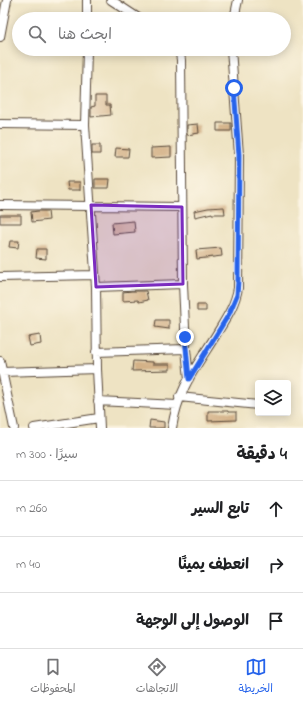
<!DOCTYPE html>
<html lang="ar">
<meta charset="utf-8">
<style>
body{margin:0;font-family:"Indie Flower","Playpen Sans Arabic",sans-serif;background:#f6f6f6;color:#202124;direction:rtl}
.controls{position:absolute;right:12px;bottom:12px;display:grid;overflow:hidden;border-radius:4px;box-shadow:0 2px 10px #0003}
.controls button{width:36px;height:36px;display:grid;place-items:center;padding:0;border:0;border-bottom:1px solid #e0e0e0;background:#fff;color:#202124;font:20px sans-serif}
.stop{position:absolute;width:12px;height:12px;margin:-9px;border:3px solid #2563eb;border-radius:50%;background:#fff}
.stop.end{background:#2563eb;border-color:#fff;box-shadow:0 1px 4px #0008}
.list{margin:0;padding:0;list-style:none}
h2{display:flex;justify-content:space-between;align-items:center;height:52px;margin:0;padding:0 16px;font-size:17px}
h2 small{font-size:13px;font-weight:400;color:#757577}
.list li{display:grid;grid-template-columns:26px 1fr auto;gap:12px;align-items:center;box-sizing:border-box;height:56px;padding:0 16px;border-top:1px solid #e0e0e0}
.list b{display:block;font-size:15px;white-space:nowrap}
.list em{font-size:13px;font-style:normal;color:#757577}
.icon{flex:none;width:22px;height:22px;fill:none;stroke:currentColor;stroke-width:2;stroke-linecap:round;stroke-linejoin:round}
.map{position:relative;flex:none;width:303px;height:428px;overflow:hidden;direction:ltr}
.search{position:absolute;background:#fff;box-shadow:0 2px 10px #0003;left:12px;right:12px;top:12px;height:44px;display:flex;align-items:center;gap:10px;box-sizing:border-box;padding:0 14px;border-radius:22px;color:#757577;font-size:15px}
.sheet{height:220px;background:#fff}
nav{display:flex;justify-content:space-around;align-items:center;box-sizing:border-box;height:56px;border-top:1px solid #e0e0e0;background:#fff;font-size:11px;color:#757577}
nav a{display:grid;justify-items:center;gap:2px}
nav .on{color:#2563eb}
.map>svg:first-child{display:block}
</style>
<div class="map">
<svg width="303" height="428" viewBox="0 0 303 428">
<rect width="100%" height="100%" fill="#fcf5e5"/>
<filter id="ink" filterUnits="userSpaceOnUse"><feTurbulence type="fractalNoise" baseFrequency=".025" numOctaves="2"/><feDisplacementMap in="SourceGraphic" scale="8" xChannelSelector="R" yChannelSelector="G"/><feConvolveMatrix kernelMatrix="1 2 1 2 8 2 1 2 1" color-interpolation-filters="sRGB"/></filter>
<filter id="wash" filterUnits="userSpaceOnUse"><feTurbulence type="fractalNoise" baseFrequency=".012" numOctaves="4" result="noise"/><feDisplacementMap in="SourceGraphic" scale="16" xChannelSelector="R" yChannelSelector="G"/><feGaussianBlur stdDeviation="0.9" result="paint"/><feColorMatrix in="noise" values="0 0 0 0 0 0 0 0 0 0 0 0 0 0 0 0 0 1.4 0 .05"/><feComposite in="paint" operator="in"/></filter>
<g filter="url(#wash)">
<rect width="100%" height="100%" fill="#eee3c3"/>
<g id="blocks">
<path fill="#d3b187" d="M95,96H106V105H110L111,115L91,117V107L95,106Z
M217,123H231V131H217Z
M198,124L199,133L187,135V125Z
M92,145H100V154H92Z
M171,147V157L151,158V148Z
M116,148L129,149L128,157H115Z
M95,179H110L109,188H95Z
M67,182H80V190H68Z
M224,207L225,214H212V213L195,217L194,211L208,208Z
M38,211H48L49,220L32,222L31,212Z
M0,215H21V223H0Z
M134,221L135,232L113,234L112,223Z
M10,241H19L18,248L9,247Z
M221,248L222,256L197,259L196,250Z
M37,249H46V259L36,258Z
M132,291H146L148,300L139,302L138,300L123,301V292Z
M197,305H206V311H197Z
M156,320H169V329L155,327Z
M40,335L41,344L30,346L28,337Z
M133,361L153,362V364H170V370L132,371Z
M208,411H228V412H236V420L208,421Z
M150,420L164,422V428H149Z"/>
</g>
</g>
<g filter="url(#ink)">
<use href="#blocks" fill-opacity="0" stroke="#564637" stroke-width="1"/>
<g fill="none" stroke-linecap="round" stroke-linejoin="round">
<defs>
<path id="minor" d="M111,0L140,19
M87,19V0
M234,19L238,0
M0,37L7,0
M87,49L85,125L96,287L97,369L100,428
M176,49L180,54L181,60L183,284L186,349L189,379
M0,124L85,125
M0,205L182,207
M0,277L95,275
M96,287L183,284
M96,352L186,349
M0,361L14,428
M2,372L97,369
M179,397L258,405
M98,401L177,405
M34,428L99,418
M172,428C178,389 196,367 216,335C225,320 235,306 238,288L239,155L231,49"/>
</defs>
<use href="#minor" stroke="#564637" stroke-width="10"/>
<use href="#minor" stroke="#fff" stroke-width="8"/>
</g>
</g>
<g fill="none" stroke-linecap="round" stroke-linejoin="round" filter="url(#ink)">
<path stroke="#2563eb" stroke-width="5" d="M185,337L189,379L229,314L237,295L238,281L239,155L234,88"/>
</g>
<path fill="#7b2cbf" fill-opacity="0.2" stroke="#7b2cbf" stroke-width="3" stroke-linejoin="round" d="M91,205L182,207L183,284L96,287Z"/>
</svg>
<div class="controls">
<button><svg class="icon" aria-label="layers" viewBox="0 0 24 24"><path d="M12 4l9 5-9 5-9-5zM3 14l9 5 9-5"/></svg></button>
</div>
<div class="stop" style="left:234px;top:88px"></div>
<div class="stop end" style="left:185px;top:337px"></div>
<div class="search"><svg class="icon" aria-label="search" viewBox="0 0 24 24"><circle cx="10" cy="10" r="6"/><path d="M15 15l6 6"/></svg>ابحث هنا</div>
</div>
<section class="sheet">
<h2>4 دقيقة<small>سيرًا · 300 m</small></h2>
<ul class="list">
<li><svg class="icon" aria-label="ahead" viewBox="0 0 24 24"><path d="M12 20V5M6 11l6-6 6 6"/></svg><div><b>تابع السير</b></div><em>260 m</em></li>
<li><svg class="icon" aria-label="right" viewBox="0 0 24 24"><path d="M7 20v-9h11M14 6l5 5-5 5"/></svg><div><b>انعطف يمينًا</b></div><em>40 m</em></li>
<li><svg class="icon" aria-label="arrive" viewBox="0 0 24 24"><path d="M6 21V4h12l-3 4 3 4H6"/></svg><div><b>الوصول إلى الوجهة</b></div></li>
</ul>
</section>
<nav>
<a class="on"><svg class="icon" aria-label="map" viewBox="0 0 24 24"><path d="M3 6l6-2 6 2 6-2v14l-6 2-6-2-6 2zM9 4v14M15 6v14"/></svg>الخريطة</a>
<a><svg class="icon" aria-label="directions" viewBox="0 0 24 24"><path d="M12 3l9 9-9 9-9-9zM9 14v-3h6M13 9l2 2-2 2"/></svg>الاتجاهات</a>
<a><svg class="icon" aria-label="saved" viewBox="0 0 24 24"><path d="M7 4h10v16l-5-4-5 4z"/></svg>المحفوظات</a>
</nav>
